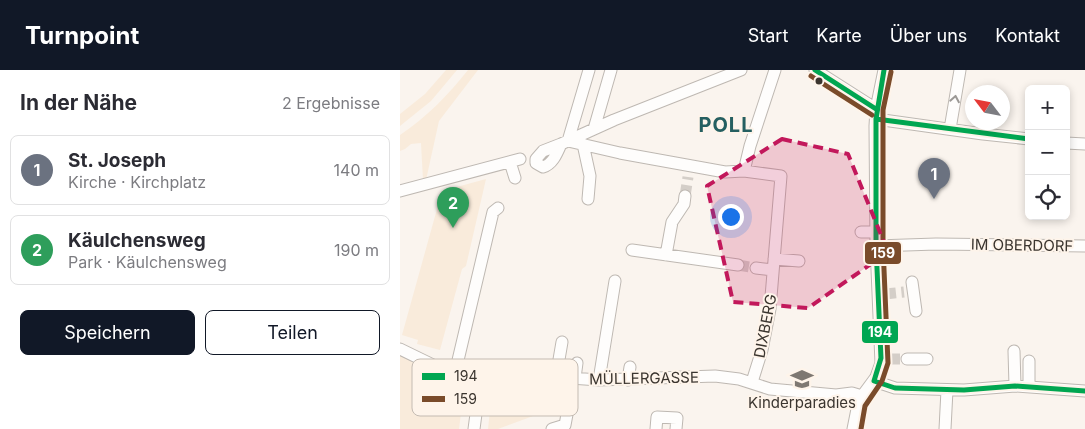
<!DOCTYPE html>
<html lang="de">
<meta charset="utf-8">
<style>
body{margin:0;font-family:Inter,sans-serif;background:#f2f2f3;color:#2b2b33}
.controls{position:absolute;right:15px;top:15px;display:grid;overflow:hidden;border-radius:8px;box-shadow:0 2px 8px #0003}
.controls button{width:45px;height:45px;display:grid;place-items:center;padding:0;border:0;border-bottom:1px solid #e1e1e2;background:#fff;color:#2b2b33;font:25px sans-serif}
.compass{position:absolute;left:565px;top:15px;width:45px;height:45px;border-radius:50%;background:#fff;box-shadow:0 2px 8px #0003;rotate:302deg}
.you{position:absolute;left:330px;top:146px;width:18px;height:18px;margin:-12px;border:4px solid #fff;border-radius:50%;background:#1a73e8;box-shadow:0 0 0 8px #1a73e833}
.badge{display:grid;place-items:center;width:32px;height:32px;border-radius:50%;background:#111827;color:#fff;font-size:16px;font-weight:700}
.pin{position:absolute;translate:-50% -41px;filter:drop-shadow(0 1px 2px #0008)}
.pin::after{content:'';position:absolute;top:26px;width:18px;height:15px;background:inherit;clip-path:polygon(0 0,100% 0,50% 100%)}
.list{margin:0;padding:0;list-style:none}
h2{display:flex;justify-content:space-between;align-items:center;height:65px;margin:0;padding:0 20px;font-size:21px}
h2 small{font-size:16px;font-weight:400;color:#7c7c81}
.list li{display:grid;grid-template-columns:32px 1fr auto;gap:15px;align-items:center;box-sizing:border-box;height:70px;margin:0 10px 10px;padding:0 10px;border:1px solid #e1e1e2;border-radius:8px}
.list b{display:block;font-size:19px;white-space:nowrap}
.list p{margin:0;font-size:16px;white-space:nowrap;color:#7c7c81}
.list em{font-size:16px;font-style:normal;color:#7c7c81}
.actions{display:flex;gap:10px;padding:15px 20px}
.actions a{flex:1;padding:11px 0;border:1px solid #111827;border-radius:8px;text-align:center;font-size:18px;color:#111827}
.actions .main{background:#111827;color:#fff}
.icon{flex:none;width:28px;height:28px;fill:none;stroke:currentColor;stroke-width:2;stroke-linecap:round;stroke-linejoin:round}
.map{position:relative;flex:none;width:685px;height:359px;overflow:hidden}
header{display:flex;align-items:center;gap:30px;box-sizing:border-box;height:70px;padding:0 25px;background:#111827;color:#fff}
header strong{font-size:24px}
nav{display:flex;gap:28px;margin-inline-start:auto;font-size:18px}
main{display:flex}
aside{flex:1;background:#fff}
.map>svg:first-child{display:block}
</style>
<header>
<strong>Turnpoint</strong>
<nav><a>Start</a><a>Karte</a><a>Über uns</a><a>Kontakt</a></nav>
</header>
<main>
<aside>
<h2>In der Nähe<small>2 Ergebnisse</small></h2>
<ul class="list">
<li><span class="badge" style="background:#6b7280">1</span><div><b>St. Joseph</b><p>Kirche · Kirchplatz</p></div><em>140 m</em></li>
<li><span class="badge" style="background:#2e9e5b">2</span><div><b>Käulchensweg</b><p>Park · Käulchensweg</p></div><em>190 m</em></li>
</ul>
<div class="actions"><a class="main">Speichern</a><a>Teilen</a></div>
</aside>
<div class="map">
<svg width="685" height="359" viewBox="0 0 685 359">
<rect width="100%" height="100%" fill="#faf4ee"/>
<path fill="#f9ebdb" d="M46,0H57L31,31L0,56V44L25,24Z
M68,0H78L39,51L26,110H23L21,73L11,74L5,79L0,81V65C27,47 48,25 68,0Z
M86,109L66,196L62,199L40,280L17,274L18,270L2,265L42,121Z
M0,284L56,311L61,343L59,359H0Z
M91,331L143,334L144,342L98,359H88Z"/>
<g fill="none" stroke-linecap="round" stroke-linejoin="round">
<path stroke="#d4cec8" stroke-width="11" stroke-dasharray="11 5.5" stroke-linecap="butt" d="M285,126L288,107
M338,195L356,198
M485,224L504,222
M489,289H507"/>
<defs>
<path id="minor" d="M415,0L476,39
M476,49L583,64L629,69
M194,59L211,0
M550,59L560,0
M168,71L220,83L325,102L344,101L381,106L370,239L362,280L352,312
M168,71L189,0
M666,73L685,74
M161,74L143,81L136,89V93L143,97C153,94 157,83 161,74L214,50L341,0
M183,74L190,106L188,129
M110,92L115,108
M344,101L350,76L375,0
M0,121L120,89
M461,162H476
M476,176L536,174L685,176
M232,180L338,195
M266,185L272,152L284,134L285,126
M374,189L399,191
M356,198L373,200
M512,212L516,241
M0,279L35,296L55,303L71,305L140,309L156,307L199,310L315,306L339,309L370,319L436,325L452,323L462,326
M614,281L615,316
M507,289H527
M55,303L93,142L98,138
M156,307L162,272
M175,308L177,293
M199,310L215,211
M228,310L230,297
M474,311L495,318L564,320L615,316L685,321
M629,317V291
M74,359L76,344
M152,359L165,355L168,339
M256,359L257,347L277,348L276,359
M453,359L458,334L462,326L476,307L481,293L476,176L475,56L476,39L484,0
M545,359L547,320"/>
</defs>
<use href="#minor" stroke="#beb8b2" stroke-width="13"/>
<use href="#minor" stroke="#fefdfc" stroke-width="11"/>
<defs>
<path id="bus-1" d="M415,0L476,39
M484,0L476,49V176L481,288L474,311L495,318L564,320L615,316L685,321
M476,49L629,69"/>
<path id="bus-2" d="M411,6L472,45
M461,359L465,336L482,311L488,293L483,176V40L491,2"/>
</defs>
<use href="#bus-1" stroke="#fef4ea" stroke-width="9"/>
<use href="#bus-2" stroke="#fef4ea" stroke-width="9"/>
<use href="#bus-1" stroke="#00a651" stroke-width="5"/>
<use href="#bus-2" stroke="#7a4b2a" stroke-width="5"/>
</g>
<defs><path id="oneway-chevron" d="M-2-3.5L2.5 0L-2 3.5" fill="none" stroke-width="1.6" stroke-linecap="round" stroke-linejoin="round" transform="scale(1.25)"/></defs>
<use stroke="#9c9996" href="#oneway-chevron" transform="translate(555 29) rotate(-80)"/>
<path fill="#c2185b" fill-opacity="0.2" stroke="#c2185b" stroke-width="4" stroke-dasharray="10 6" stroke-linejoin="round" d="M382,69L448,84L488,182L408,238L333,232L307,116Z"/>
<defs>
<symbol id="school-bare" viewBox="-9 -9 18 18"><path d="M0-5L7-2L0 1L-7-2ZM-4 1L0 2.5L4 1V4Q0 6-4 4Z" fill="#7e7872" stroke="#fef4ea" stroke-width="2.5" paint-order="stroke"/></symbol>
</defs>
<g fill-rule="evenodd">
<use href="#school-bare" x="386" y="293" width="32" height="32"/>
</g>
<circle fill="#3b352f" stroke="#fef4ea" stroke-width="2" cx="419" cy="11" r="4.5"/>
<g text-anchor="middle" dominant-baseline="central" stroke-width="4" stroke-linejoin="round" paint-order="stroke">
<g font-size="15" fill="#3b352f" stroke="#fef4ea">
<text transform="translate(622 175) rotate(1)">IM OBERDORF</text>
<text transform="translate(365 256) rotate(-79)">DIXBERG</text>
<text transform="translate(244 308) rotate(-1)">MÜLLERGASSE</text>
</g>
<g font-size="15" fill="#3b352f" stroke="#fef4ea">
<text x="402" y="332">Kinderparadies</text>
</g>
<g font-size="20" font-weight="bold" letter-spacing="1" fill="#255f61" stroke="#fef4ea">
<text x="326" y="55">POLL</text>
</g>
</g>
<rect x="12" y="289" width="166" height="57" rx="8" fill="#fef4ea" stroke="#c4bbb2" stroke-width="1"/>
<rect x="22" y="303" width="23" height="7" fill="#00a651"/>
<rect x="22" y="326" width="23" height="6" fill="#7a4b2a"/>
<g font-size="14" fill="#3b352f">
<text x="54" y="311">194</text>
<text x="54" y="334">159</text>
</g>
<g stroke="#fef4ea" stroke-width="2">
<rect x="464" y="171" width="38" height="24" rx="5" fill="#7a4b2a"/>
<rect x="461" y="250" width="38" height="24" rx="5" fill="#00a651"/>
</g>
<g font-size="14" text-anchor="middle" font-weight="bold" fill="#fff">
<text x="483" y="188">159</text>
<text x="480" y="267">194</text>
</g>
</svg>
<div class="controls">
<button>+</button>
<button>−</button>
<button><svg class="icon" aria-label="locate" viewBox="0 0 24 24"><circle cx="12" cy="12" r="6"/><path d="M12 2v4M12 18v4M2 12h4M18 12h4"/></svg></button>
</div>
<svg class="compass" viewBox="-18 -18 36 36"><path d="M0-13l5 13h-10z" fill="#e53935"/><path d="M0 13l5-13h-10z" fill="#7c7c81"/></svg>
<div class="you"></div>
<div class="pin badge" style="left:534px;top:129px;background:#6b7280">1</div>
<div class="pin badge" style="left:53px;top:158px;background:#2e9e5b">2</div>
</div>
</main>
